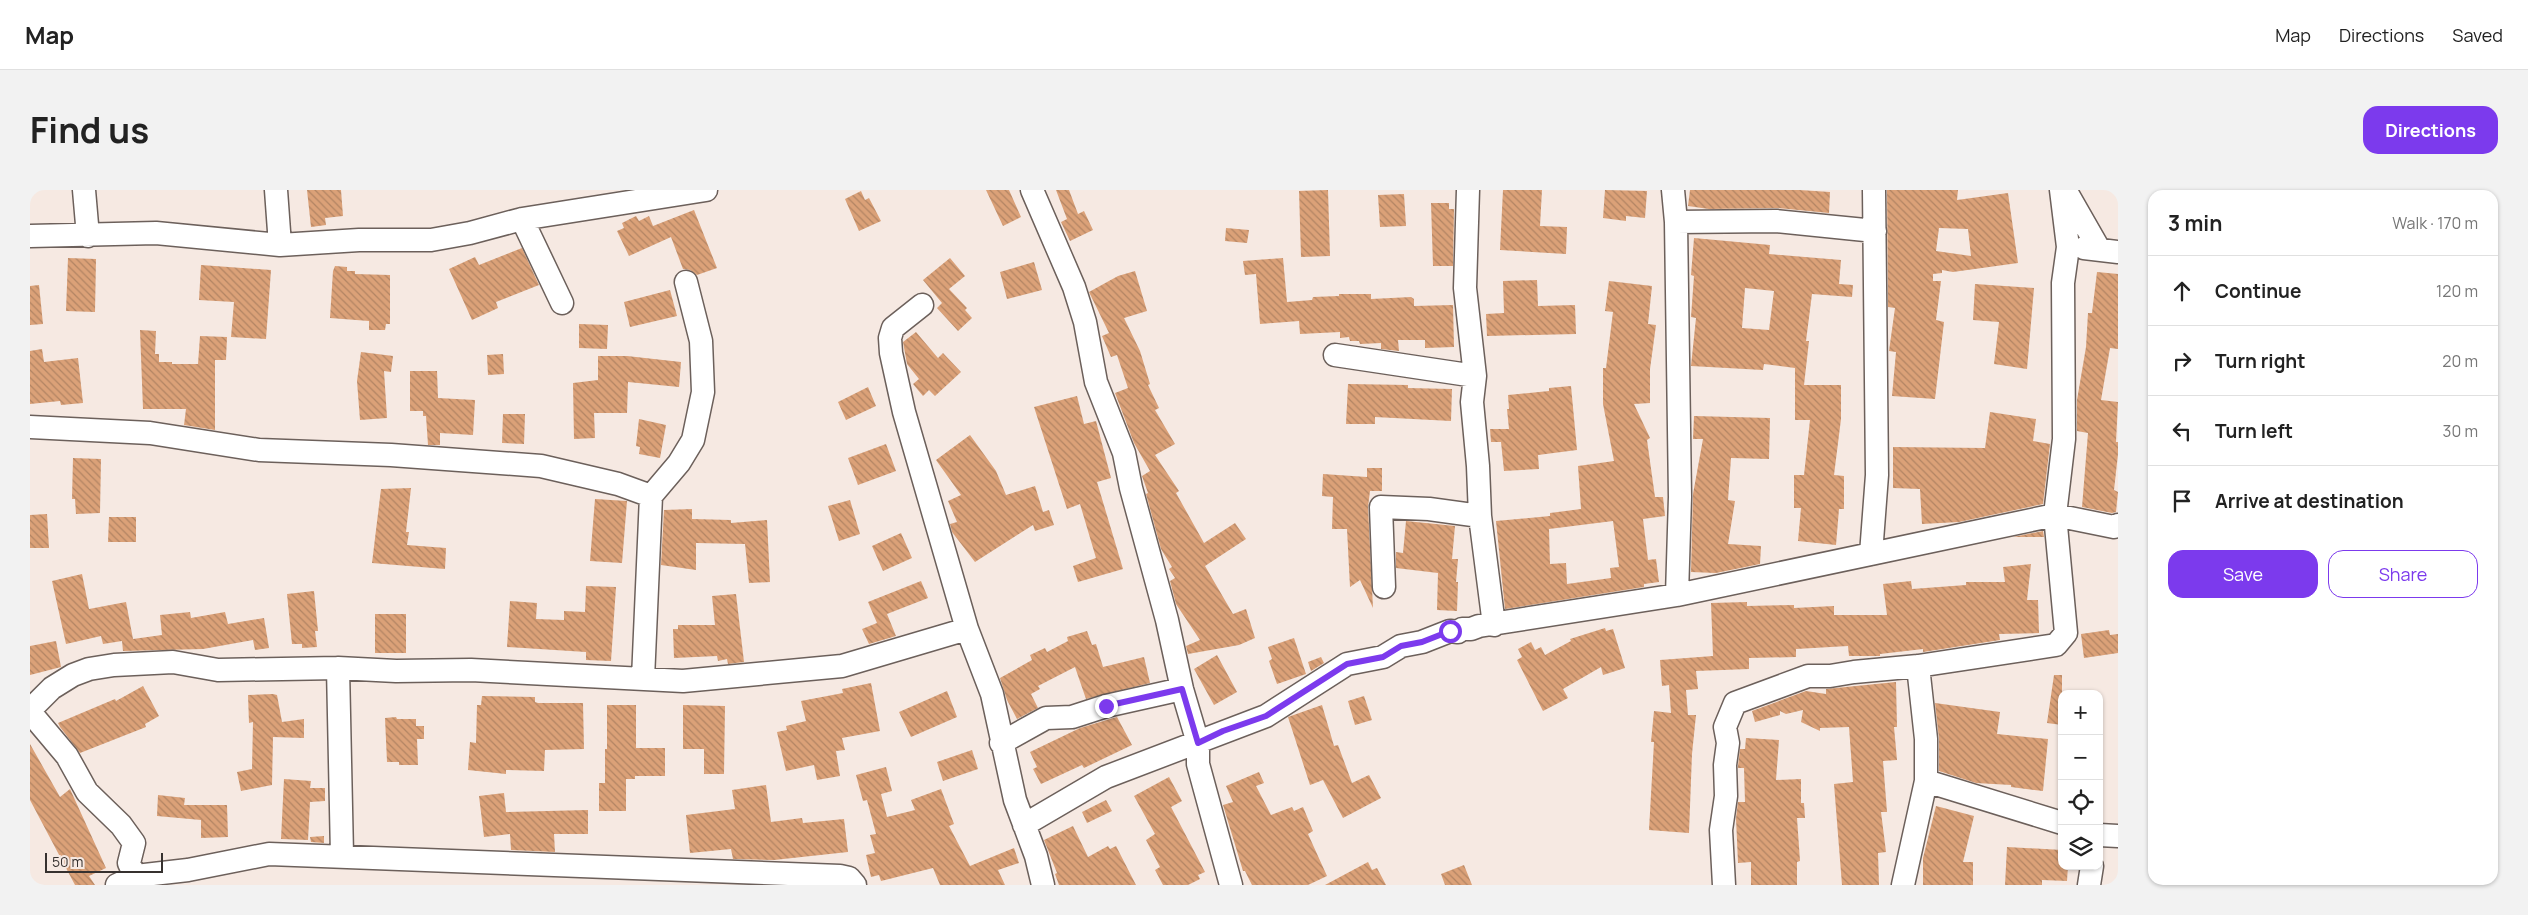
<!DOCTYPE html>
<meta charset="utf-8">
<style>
body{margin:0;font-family:Manrope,sans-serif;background:#f2f2f2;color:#222}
.controls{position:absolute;right:15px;bottom:15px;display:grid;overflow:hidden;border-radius:10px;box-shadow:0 1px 4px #0004}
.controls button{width:45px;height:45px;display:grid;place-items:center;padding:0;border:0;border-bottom:1px solid #e0e0e0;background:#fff;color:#222;font:25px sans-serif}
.scale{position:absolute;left:15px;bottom:12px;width:118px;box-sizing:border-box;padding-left:5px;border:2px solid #36312f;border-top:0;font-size:14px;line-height:18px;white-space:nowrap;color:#36312f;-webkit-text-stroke:4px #f6e9e2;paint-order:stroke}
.stop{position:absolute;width:15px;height:15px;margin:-11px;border:4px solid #7c3aed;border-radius:50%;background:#fff}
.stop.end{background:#7c3aed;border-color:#fff;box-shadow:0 1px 5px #0008}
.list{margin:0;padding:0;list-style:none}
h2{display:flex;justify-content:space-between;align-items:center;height:65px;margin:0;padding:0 20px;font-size:21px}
h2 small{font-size:16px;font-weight:400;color:#767676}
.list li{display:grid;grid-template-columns:32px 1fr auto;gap:15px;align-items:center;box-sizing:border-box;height:70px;padding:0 20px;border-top:1px solid #e0e0e0}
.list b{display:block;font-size:19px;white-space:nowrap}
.list em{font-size:16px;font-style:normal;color:#767676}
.actions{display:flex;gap:10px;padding:15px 20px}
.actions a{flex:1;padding:11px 0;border:1px solid #7c3aed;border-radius:15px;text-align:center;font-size:18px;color:#7c3aed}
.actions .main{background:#7c3aed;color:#fff}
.icon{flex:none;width:28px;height:28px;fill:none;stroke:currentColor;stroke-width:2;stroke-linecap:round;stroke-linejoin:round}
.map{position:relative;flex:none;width:2088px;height:695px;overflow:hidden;border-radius:15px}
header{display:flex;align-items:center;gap:30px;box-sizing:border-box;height:70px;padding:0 25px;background:#fff;border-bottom:1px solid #e0e0e0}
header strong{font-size:24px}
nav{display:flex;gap:28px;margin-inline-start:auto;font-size:18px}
.intro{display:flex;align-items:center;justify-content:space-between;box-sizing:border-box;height:120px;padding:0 30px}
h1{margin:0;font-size:35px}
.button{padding:12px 22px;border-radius:15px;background:#7c3aed;color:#fff;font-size:18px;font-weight:700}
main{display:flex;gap:30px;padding:0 30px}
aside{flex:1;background:#fff;border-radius:15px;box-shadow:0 1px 4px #0004}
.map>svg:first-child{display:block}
</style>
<header>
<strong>Map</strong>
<nav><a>Map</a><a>Directions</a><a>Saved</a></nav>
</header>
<div class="intro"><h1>Find us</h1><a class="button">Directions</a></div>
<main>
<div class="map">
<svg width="2088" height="695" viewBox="0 0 2088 695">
<defs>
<pattern id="building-back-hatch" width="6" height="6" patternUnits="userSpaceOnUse" patternTransform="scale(1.25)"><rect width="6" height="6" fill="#dba178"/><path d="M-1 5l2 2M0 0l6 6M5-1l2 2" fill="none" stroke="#b28463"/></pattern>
</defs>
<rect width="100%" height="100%" fill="#f6e9e2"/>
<path fill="url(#building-back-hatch)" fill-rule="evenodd" d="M277,0H311L313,26L295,28L296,35L281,37Z
M956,0H979L991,27L973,36Z
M1026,0H1039L1048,24L1054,21L1063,40L1040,51L1031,32L1037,29Z
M1298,0L1300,66L1271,67L1269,1Z
M1473,0H1512L1510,36L1537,37L1536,64L1470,60Z
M1575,0L1617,1L1615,28L1596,26V31L1573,28Z
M1660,0H1769L1800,2L1799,23L1747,18L1679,19L1658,16Z
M1857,0H1928L1927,10L1978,3L1988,73L1923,82L1912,80V83L1903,84V91H1911L1906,130L1914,132L1905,209L1862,206L1866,162L1859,161L1865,118L1858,117ZM1909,38L1938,39L1941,66L1906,61Z
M831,1L835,10L839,8L851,31L829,41L815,9Z
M1374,4L1376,36L1350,37L1348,5Z
M1401,13H1419V19H1424L1423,76H1403Z
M664,20L687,78L667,85L660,80L653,79L641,47L599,66L587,41L594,38L592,33L606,26L609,31L619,26L623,36Z
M1196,38L1219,40L1217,53L1195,51Z
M1664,48L1740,55L1739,64L1811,70L1809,94L1823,95L1822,107L1782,104L1776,151H1779L1774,195H1811V229L1804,285L1814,286V319H1809L1806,355L1768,351L1771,318H1764V285H1774L1780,230H1765V178L1734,174L1733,180L1661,176L1666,128L1661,127L1664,86L1661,85ZM1715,98L1744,101L1739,140L1712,138Z
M492,58L509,95L466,112L468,118L442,130L419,79L445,67L449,75Z
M38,68L66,69L65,122L36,121Z
M920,68L935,86L919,99L937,118L935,120L942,128L928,141L907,118L912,113L893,90Z
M1253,68L1257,112L1282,110L1283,107L1309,106V104H1341V109L1381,107L1384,109V116L1423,115L1424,157L1395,158V150H1368L1369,161L1351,159V153L1330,154L1329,151H1320L1319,147L1310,148V142L1270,144L1269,131L1230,134L1226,84L1215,85L1213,71Z
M1004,72L1012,100L977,109L970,82Z
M171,75L241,80L236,149L201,147L204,112L169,110Z
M305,76L317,77V81H325V84L360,85V134H356L355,140H339V131L300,128L303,81Z
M1105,81L1117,121L1094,128L1110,161L1120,194L1118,195L1129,218L1125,220L1145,254L1125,265L1149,301L1146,303L1174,353L1205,333L1216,349L1175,376L1203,424L1216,419L1225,448L1209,455L1158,464L1156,456L1170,450L1146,414L1140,391L1145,388L1139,379L1142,377L1131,359L1116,304L1118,303L1112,286L1120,281L1104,253L1085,203L1098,198L1087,165L1081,167L1072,146L1079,143L1059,102L1088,86Z
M2067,82L2088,84V159L2080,158L2071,210L2088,212L2086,252H2088V264L2084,300L2088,302L2086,322L2082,323L2052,317L2058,243L2047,241V210L2056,157L2058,123H2062Z
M1507,90L1508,116L1545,115L1546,144L1457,146L1456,124L1474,123L1473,91Z
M1579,91L1622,96L1618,134L1626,135L1620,179V213L1604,214L1620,248L1617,250L1625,307H1633L1635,326L1613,329L1618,370L1626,369L1629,392L1614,394V397L1475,419L1466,331L1520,326V323L1551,319L1548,276L1584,271L1573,214V178H1576L1583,122L1575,121ZM1583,331L1589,377L1580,378L1581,388L1537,394L1536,373L1520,374L1519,339Z
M1945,94L2004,98L1997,179L1964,174L1969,132L1943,130Z
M9,95L13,134L0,135V96Z
M640,100L647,126L600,137L594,112Z
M549,134L578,135L577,159L549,158Z
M110,140L126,141L125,164H129V172H142V174H168L170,146L197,147L196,170H185V240L154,235L156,219H113Z
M886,142L908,168L913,163L931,182L905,206L899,200L893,206L883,194L889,189L877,174L873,152Z
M12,159L14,172L48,168L53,213L31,215L30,211L0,214V161Z
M331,162L363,166L361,182L354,181L357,228L330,230L327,191Z
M473,164L474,184L458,185L457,165Z
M568,166H597L651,172L649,197L598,192L597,223H564L565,248L544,249L543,193L568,190Z
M380,181H407L408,208L445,210L443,245L410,243V255H398L396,226H393V221H380Z
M1318,194L1378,195V198L1422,199L1421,231L1345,227V234H1316Z
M1541,196L1547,260L1508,265L1509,279L1474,281L1471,252H1461L1460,239H1479L1477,219H1479L1478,205L1519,201V198Z
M838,197L846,216L816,230L808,212Z
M1047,206L1054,234L1066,231L1081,288L1067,292L1093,379L1048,392L1043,376L1066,368L1050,314L1037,319L1004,217Z
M1960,222L2006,229L2003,251L2020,254L2013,314L1929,332L1892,334L1890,299L1863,298V257L1955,258Z
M473,224H495L494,254L472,253Z
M1664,226L1740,228L1739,269L1701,268L1698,310L1705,311L1698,354L1731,356L1730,374L1686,383L1661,382L1663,304L1673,249H1663Z
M609,229L636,235L630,268L609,264L610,257L606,256Z
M940,245L966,281L976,305L1005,296L1013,322L1019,320L1024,335L1005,341L1003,335L945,372L922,342L920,334L927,332L918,311L931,305L906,270Z
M856,254L866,281L828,295L818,268Z
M43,268L71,269L70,323L46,324L45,309H42Z
M1337,278H1352V301H1340L1338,317L1343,418L1330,390L1320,397L1317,339H1302L1303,307L1292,306L1293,284L1337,287Z
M381,298L376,342H379L377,355L416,358L415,379L342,373L351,299Z
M565,309L597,311L592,373L560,371Z
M820,310L830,344L809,351L798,316Z
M662,319V329L701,330V333L737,330L740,392L719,393L715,354L666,353V380L631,375L634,320Z
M17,324L19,358H0V325Z
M79,327H106V352H78Z
M1376,331L1425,336L1422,369H1428L1426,392H1428L1427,421L1407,420L1408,383L1366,378V362L1373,363Z
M2013,341L2014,347H1983Z
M871,343L882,368L853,381L842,356Z
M2001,374L1997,410H2008L2009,443L1969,444L1970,450L1893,462V459L1850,464V466H1819L1818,456L1766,459V467L1719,468V479L1666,481L1668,499L1656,500L1658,525H1666L1662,564L1659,643L1619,640L1624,552H1621L1624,521L1641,523L1639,495L1632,496L1630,470L1683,466L1681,413L1717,412V416L1764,415V418L1804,416V425H1857L1853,394L1881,391L1882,399L1936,395V392H1975L1973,377Z
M52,384L59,419L96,412L103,449L132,445L130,425L160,422L161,428L195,422L198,434L234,428L239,458L225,460L223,450L173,459L93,461L92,451L73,454L71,446L36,454L22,391Z
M891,391L898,408L857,424L866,446L839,454L832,439L847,433L838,412Z
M556,396L586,397L581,471L556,470V462L477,457L480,411L507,413L506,429L534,430V421L555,422Z
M284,401L288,441H285L287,457L272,458V454H262L257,404Z
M706,404L714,472L698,474L697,469L688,471L687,466L644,468L643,439H648V435H685L682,406Z
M345,424H376V463H345Z
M1575,438L1576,441L1583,439L1595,478L1573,485L1571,477L1533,499L1538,508L1513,521L1487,470L1492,467L1488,459L1501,452L1505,460L1511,457L1515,465L1541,451L1540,449Z
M2079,440L2080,445L2088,444V463L2054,468L2051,444Z
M1057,441L1062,455L1066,454L1073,477L1114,467L1120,493L1056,509L1045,477L1008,496L1010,499L1001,504L1008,518L987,529L977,510L970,488L1002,470L1000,465L1015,458L1017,462L1038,451L1037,447Z
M1264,448L1276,484L1247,494L1239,471L1242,469L1238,457Z
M26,451L31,477L0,485V456Z
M1187,465L1207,502L1184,515L1164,479Z
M1291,467L1294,473L1281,481L1278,472Z
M2024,485H2032V535L2017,533Z
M1866,492L1867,537H1864L1867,570L1853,571L1857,622H1851L1856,662L1848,663L1849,695H1812L1804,594L1823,592L1819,537L1790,538V541L1771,532L1773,520L1756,524L1750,521V525L1725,532L1722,521L1776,501L1796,504V499Z
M841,493L850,541L812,548L815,560L806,561L810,586L787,590L784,575L756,581L747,542L757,540L756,536L776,531L771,511L813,503L812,499Z
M113,496L129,526L115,534L116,537L50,563L30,537L28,533L85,509L86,511Z
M917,501L927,527L881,547L869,522Z
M243,504L247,505L252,532L274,529V548L243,547L242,595L211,601L207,582L222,579L223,532L219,533L218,505Z
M452,506L505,507V512L508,513H553L554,559L515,560L514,581L476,580V584L438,580L440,552L446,553L447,515H451Z
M1334,506L1342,530L1325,535L1318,511Z
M1905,513L1970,522L1967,544L2018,549L2013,601L1981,597V595L1946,593L1909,581V549Z
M577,515H606V558H635V586H605V589H596V621H569V593H575V559H577Z
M653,515L695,516L694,584H674V559H653Z
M1292,515L1304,556L1308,555L1322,593L1339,585L1351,608L1313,628L1293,590L1280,595L1258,527Z
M366,527L367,529H386V536H394V549H387L388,575H369V572H357L355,528Z
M1087,527L1102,555L1054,578L1052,575L1011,594L1003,579L1007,577L1000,562L1050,538Z
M1716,548L1749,550L1746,590L1771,589V613H1774L1775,628H1767L1770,671L1767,672V695H1721V672L1708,673L1706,628L1708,612H1715L1714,578H1708V576L1710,559H1715Z
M0,554L30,607L40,599L76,678L59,686L65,695H45L0,610Z
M942,560L948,579L913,591L907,572Z
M856,577L862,601L851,604L857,627L885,620L881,610L911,599L924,634L919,636L940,676L984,658L989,673L968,680L975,695H910L903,678L851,691L849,685L841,687L836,665L845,663L840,645L846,644L837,610L833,611L826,585Z
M1229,582L1234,593L1226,596L1241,625L1262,617L1264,621L1273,617L1283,641L1278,644L1297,686L1278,695H1222L1215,681H1213L1193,615L1203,612L1196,596Z
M1139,587L1152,611L1141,617L1175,682L1168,685L1170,689L1158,695H1133L1125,680L1130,677L1116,650L1125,644L1104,606Z
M254,589L281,591L280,598H295V611L280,612L278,650L251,649Z
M736,595L741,632L772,628L773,633L814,629L818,662L744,670L703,669L701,659L660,663L656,625L705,619L702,600Z
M474,603L476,622L558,620V644H524L525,662L481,660L480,644L454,647L449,606Z
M128,605L155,608L154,615H197L198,647L171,648V630L127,626Z
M1076,610L1082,621L1057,633L1052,622Z
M1906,616L1944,626L1933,672H1943V695H1893V668Z
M1043,636L1058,667L1078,656L1080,659L1086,656L1106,695H1029L1025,684L1027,683L1014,650Z
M294,646V653L281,652L280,647Z
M1977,657L2032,660V676H2038L2037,691L2012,690V695H1975Z
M1338,672L1342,680L1347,678L1356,695H1295Z
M1434,675L1442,695H1415L1411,684Z"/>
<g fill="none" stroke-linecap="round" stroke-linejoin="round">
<defs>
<path id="minor" d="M54,0L58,46
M246,0L250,55
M1002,0L1044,97L1055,132L1066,192L1094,263L1101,298L1137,430L1152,499L1168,553V574L1201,695
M1438,0L1435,98L1445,186L1442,212L1448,276L1450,326L1464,435
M1643,0L1646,32L1650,307L1647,405
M2037,3L2069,59
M492,29L532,113
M1646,32L1746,31L1845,41
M0,46L126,43L250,55L329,50H401L440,43L492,29L676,0
M2054,58L2088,62
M892,115L863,138L860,148L861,163L874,222L937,439L962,504L985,610L1006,666L1013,695
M1305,165L1445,186
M0,237L120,243L229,260L361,265L511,276L588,294L621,306
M1841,364L1847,285L1844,0
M1354,397L1351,317L1399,319L1450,326
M308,478L312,665
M613,489L621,306L649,273L663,250L673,202L671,151L656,92
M0,520L22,498L43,485L59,479L84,475L143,472L188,480L308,478L366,481L441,480L653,491L812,476L937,439
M0,522L37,566L57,602L91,635L104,653L99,673L109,695
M971,553L1016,528L1042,527L1076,516L1152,499
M1896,591L2032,633
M994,635L1076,587L1236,526L1317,474L1353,467L1371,456L1392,452L1420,441L1428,442L1432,439H1441L1449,436L1647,405L2025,325L2084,337L2088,335
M2069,645L2088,646
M87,695L106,686L158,680L239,664L810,686L819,688L825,695
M1694,695L1691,640L1696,606L1695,575L1698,553L1695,537L1705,513L1778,486H1800L1824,482L1888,476L2026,455L2036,443L2025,325L2034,249L2033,93L2038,57L2031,0
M1873,695L1896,591V549L1888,476
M2059,695L2062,676"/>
</defs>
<use href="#minor" stroke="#6c605b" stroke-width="25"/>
<use href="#minor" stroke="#fff" stroke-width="22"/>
</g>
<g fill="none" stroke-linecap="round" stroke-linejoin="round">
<path stroke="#7c3aed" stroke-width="6" d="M1076,516L1152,499L1168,553L1193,541L1236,526L1317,474L1353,467L1371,456L1392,452L1420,441"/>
</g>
</svg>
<div class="controls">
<button>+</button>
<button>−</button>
<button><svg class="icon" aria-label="locate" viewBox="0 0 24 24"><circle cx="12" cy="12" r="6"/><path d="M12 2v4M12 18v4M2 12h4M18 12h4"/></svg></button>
<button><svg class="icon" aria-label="layers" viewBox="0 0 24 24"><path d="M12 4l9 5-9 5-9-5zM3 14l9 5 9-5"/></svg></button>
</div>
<div class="scale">50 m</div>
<div class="stop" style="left:1420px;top:441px"></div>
<div class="stop end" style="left:1076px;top:516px"></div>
</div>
<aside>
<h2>3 min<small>Walk · 170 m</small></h2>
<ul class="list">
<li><svg class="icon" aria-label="ahead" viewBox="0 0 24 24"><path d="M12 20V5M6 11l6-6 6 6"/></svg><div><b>Continue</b></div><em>120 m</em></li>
<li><svg class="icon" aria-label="right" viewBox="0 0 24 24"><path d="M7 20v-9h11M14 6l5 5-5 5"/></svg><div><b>Turn right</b></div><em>20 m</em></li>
<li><svg class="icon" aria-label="left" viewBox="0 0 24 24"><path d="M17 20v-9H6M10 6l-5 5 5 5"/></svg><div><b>Turn left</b></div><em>30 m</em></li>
<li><svg class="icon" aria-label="arrive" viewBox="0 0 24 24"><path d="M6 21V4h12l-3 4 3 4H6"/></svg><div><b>Arrive at destination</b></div></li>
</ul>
<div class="actions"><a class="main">Save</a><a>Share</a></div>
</aside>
</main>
